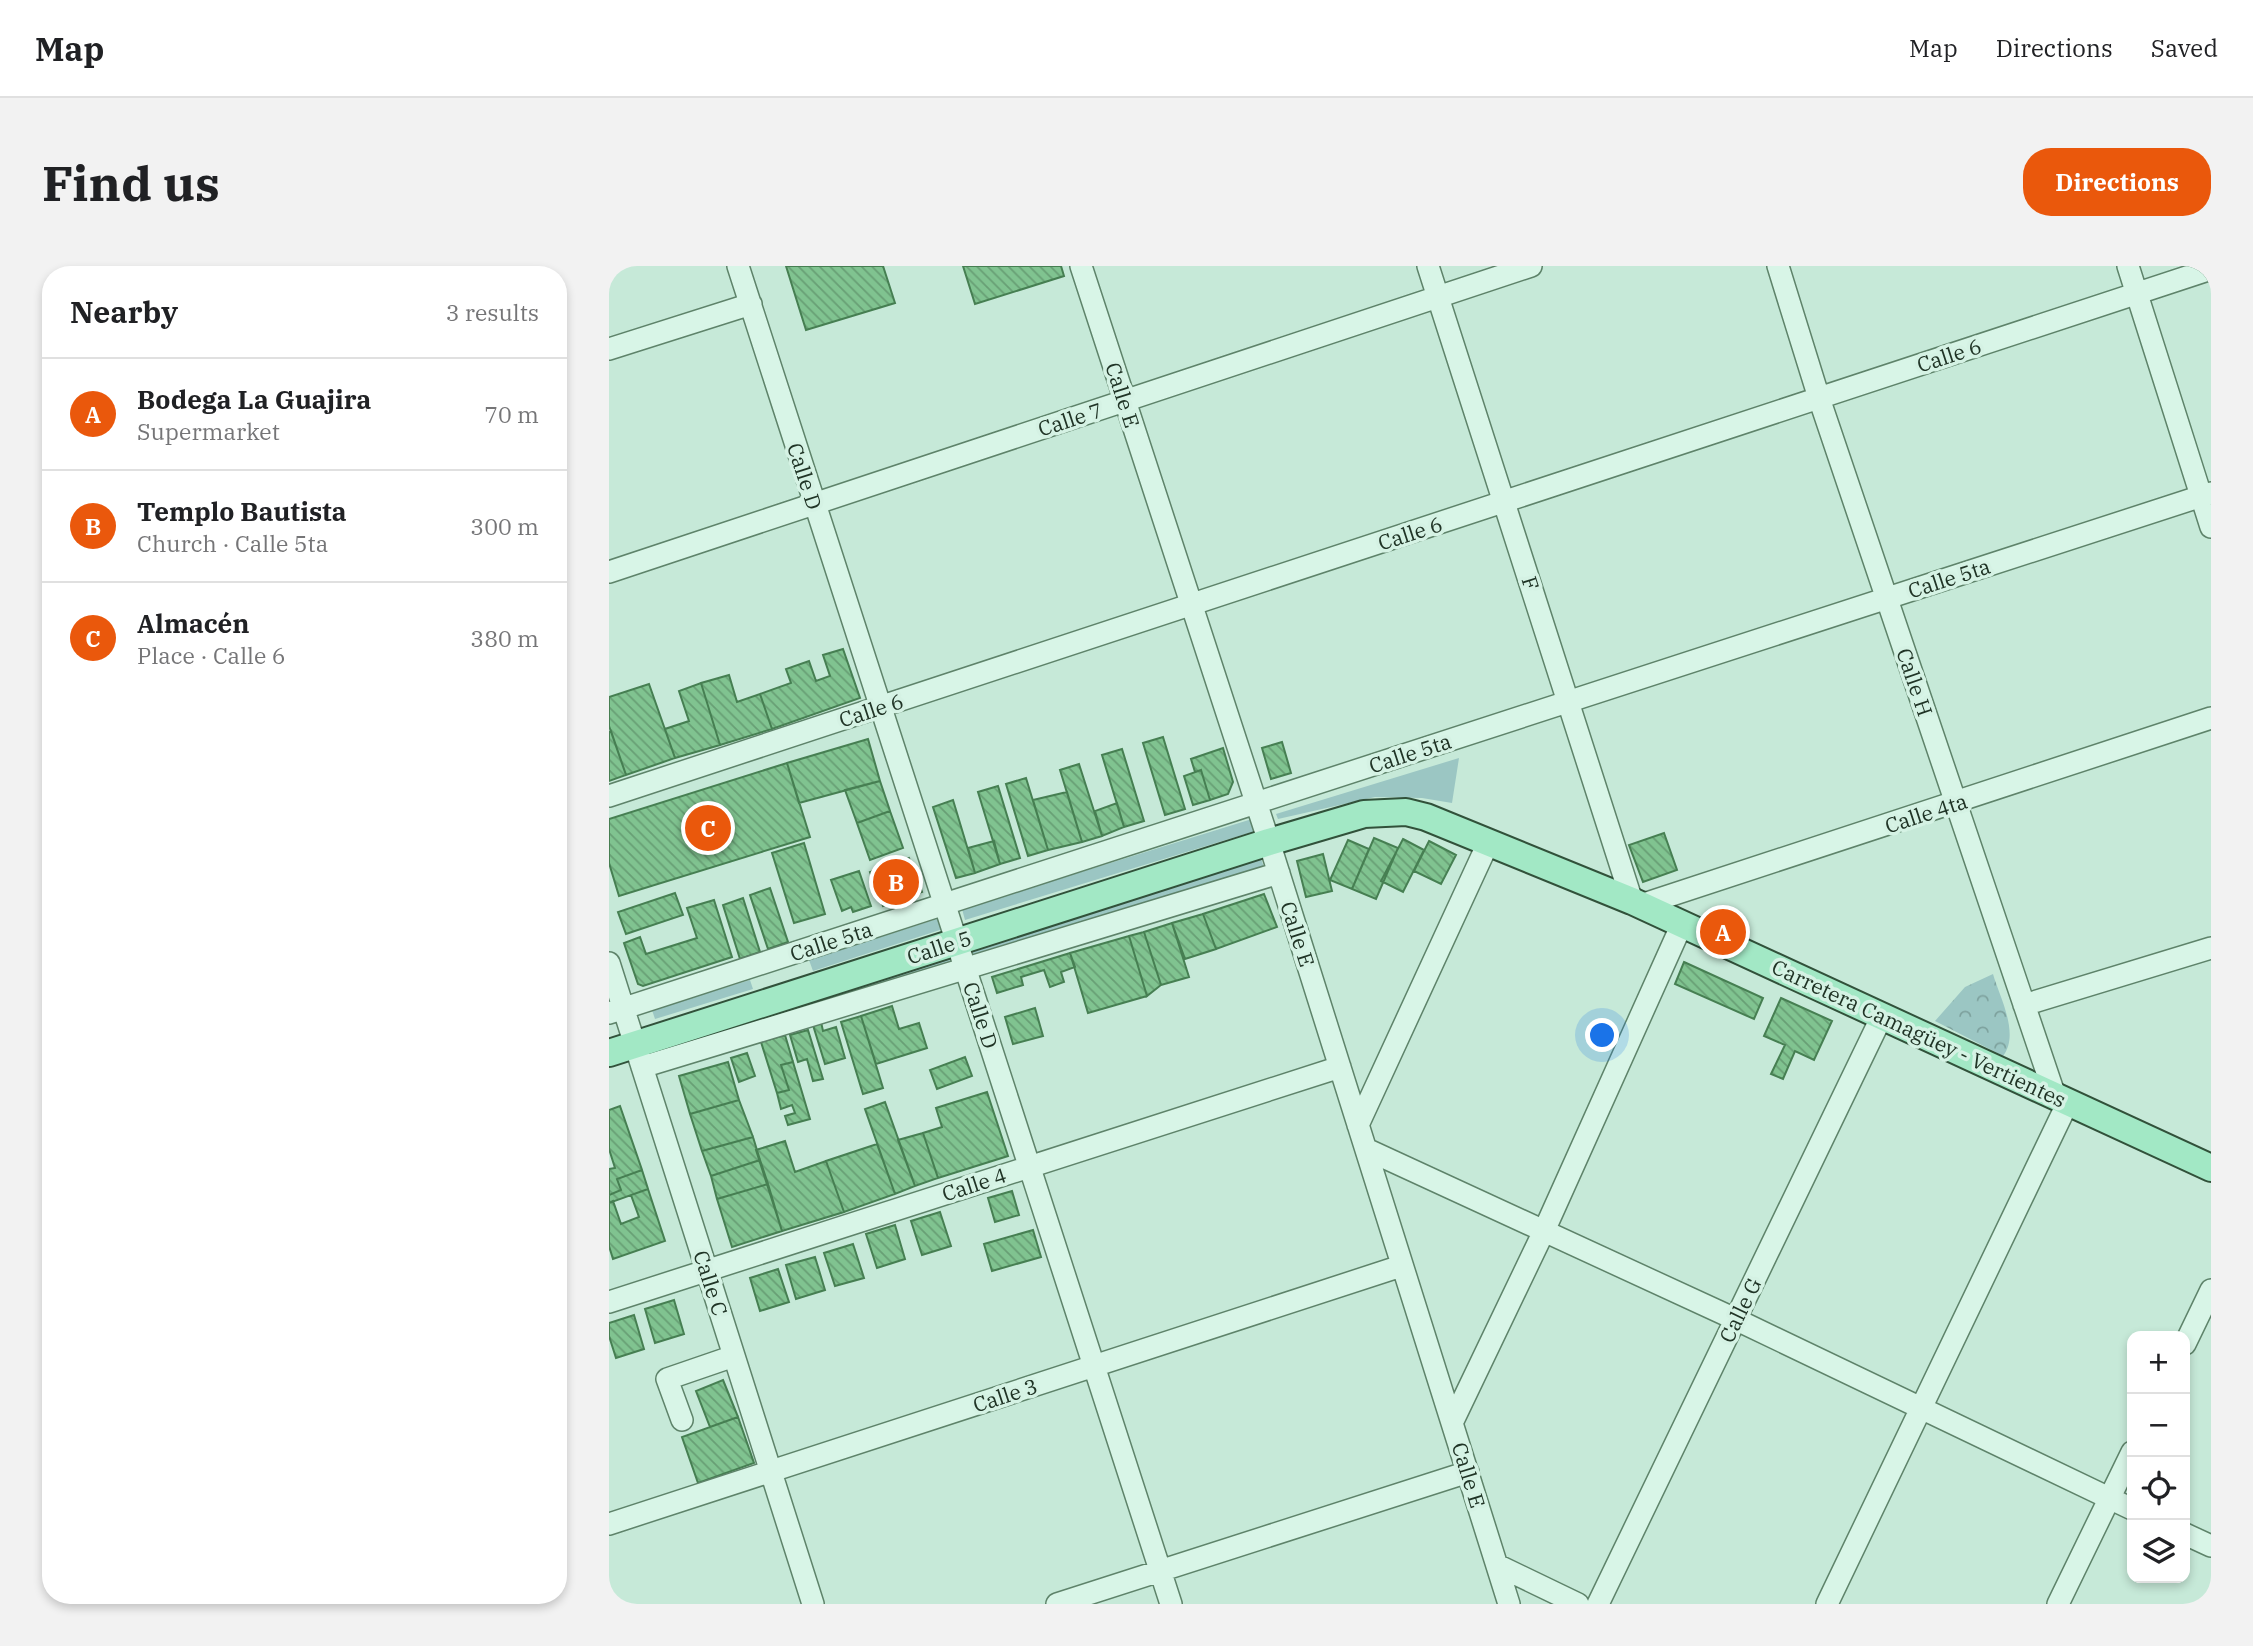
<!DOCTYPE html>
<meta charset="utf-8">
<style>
body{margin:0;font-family:"IBM Plex Serif",serif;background:#f2f2f2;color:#202124}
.controls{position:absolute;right:21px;bottom:21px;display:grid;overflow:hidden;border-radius:14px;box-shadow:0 4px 10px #0003}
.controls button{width:63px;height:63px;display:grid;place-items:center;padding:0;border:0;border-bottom:2px solid #e0e0e0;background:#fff;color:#202124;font:35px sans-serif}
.you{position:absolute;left:994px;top:770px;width:24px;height:24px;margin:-18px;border:5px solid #fff;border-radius:50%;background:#1a73e8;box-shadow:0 0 0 10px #1a73e833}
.badge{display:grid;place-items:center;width:46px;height:46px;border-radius:50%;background:#ea580c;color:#fff;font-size:23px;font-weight:700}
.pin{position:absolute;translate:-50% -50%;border:4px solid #fff;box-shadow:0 2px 7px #0006}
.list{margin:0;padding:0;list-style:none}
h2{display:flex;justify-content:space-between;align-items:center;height:91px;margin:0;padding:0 28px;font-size:30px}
h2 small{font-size:23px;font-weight:400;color:#757577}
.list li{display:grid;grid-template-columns:46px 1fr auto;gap:21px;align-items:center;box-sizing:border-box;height:112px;padding:0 28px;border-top:2px solid #e0e0e0}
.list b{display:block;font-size:26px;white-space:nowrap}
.list p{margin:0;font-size:23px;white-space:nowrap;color:#757577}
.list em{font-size:23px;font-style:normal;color:#757577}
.icon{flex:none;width:38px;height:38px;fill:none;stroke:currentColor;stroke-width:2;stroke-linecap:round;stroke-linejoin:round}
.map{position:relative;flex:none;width:1602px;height:1338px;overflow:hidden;border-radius:28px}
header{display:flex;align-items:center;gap:42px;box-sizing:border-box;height:98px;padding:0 35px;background:#fff;border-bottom:2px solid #e0e0e0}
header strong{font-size:33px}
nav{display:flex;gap:38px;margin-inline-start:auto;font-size:24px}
.intro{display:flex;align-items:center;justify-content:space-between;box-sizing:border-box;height:168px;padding:0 42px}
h1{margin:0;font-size:49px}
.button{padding:18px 32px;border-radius:28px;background:#ea580c;color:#fff;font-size:24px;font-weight:700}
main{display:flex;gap:42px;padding:0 42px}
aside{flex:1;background:#fff;border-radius:28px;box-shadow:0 4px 10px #0003}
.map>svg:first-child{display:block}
</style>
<header>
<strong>Map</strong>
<nav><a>Map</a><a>Directions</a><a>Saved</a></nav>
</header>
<div class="intro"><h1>Find us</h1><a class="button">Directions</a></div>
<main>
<aside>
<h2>Nearby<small>3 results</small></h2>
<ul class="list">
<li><span class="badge">A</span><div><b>Bodega La Guajira</b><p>Supermarket</p></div><em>70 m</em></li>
<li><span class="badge">B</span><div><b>Templo Bautista</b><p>Church · Calle 5ta</p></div><em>300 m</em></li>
<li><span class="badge">C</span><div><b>Almacén</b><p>Place · Calle 6</p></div><em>380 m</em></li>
</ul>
</aside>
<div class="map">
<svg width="1602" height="1338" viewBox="0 0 1602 1338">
<defs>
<pattern id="park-crowns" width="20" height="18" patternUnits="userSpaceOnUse" patternTransform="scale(1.75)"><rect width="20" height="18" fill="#9bc6c3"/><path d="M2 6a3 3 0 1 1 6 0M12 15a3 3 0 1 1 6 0" fill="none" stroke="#7ea29e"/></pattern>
<pattern id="building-back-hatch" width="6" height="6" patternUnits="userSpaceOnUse" patternTransform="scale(1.75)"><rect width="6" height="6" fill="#80c390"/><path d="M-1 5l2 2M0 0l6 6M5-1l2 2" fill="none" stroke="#689f75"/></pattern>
</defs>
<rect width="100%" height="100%" fill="#c6e9d8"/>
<path fill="#9bc6c3" d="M850,492L843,537L813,532L766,531L669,553L667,548Z
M643,553L646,565L356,654L353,643Z
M652,593L656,604L366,694L362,682Z
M331,652L334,663L204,705L200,694Z
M343,688L346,699L56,788L52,777Z
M141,714L144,723L46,753L43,744Z"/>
<path fill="url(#park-crowns)" d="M1384,708C1391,732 1411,768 1394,790L1326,755L1356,721Z"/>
<path fill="url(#building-back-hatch)" stroke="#467f52" stroke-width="2" d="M177,0H274L286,37L197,64Z
M354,0H452L455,10L366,38Z
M234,383L251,432L163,463L151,428L182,417L177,403L200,395L207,415L221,410L214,389Z
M120,409L128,436L151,428L163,463L111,479L92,417Z
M92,417L111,479L66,492L56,463L80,455L70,425Z
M40,418L66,492L17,509L0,460V431Z
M2,465L17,509L0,515V466Z
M554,471L576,543L556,549L534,477Z
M259,473L271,515L190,537L178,497Z
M673,476L682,507L662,513L653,482Z
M614,482L624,516L619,528L601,534L592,504L586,506L582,493Z
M513,483L535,555L515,561L493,489Z
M178,497L201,571L10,630L0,597V553Z
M470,498L493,570L473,576L451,504Z
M592,504L601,534L584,539L575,510Z
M417,512L439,584L419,590L397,518Z
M271,515L281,545L248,557L236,524Z
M389,520L411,592L391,598L369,526Z
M458,526L473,576L439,584L424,534Z
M344,534L366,607L347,612L324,541Z
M508,537L515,561L493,570L486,545Z
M281,545L294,582L261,594L248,557Z
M1055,567L1068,604L1034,616L1020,579Z
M765,572L789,582L767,633L743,623Z
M794,573L815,584L794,626L772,615Z
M739,574L760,583L743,623L721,614Z
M385,575L391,598L366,607L359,582Z
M820,575L847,589L832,618L805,605Z
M195,577L216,648L185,657L163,587Z
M714,588L723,625L697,631L688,595Z
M300,592L313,626L274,640L261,606Z
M250,605L262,640L244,646L242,641L233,645L222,614Z
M161,622L179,676L159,683L141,629Z
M66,627L74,649L17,668L9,646Z
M655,628L668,661L607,683L594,648Z
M134,632L151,686L131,693L114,639Z
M105,634L123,691L34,720L29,718L15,677L31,671L37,688L88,672L78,642Z
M594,648L607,683L576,693L563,657Z
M563,657L580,711L552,719L535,666Z
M535,666L552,719L538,730L520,670Z
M520,670L538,730L479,747L461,687Z
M461,687L466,701L452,706L455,716L441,721L435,704L412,711L414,719L388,727L383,711Z
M1075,696L1154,732L1145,753L1066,718Z
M1172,732L1223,755L1205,794L1186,785L1174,813L1162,808L1176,779L1155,770Z
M283,740L290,763L310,757L318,782L267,798L252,750Z
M426,742L434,770L404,778L396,751Z
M252,750L274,822L254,828L232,756Z
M212,756L214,765L227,761L236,792L216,798L204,759Z
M199,764L214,813L204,815L198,793L189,796L181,769Z
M176,769L184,796L172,799L180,824L168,827L152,776Z
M138,787L146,810L130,816L122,792Z
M356,791L363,810L328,823L321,804Z
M119,796L130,834L81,848L70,810Z
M184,796L201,853L179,859L176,850L186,847L183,839L172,843L168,827L180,824L172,799Z
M378,826L399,890L329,912L314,867L333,861L327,842Z
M130,834L144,871L93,885L81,848Z
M276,836L306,920L286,928L256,843Z
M11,840L33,904L8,913L12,924L0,929V903L6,902L0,883V844Z
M314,867L329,912L306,920L289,874Z
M144,871L151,894L102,910L93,885Z
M176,875L186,906L217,895L235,946L173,965L147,884Z
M268,878L286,928L235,946L217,895Z
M151,894L159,918L108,933L102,910Z
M33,904L39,923L0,937V929L12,924L8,913Z
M159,918L173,965L123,981L108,933Z
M39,923L56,975L4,993L0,980V937L4,935L12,958L30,951L22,929Z
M403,925L410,949L386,956L379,932Z
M331,946L342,980L313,989L302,955Z
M286,959L296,993L268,1002L257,968Z
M424,964L432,991L383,1005L375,978Z
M244,978L255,1012L226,1020L215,987Z
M206,991L216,1024L187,1033L177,999Z
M169,1003L180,1036L151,1045L141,1012Z
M65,1034L75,1068L46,1077L36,1043Z
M25,1049L35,1083L7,1092L0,1070V1057Z
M114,1114L129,1151L101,1161L87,1125Z
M129,1151L145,1197L89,1217L73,1171Z"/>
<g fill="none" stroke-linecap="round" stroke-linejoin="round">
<defs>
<path id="minor" d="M129,0L562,1338
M472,0L660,576L900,1338
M819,0L1023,635
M1169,0L1210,132L1446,830
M1519,0L1602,261
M0,83L142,38
M0,306L922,0
M0,530L1602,3
M1032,639L1602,452
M0,697L204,1338
M1415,739L1602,682
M0,747L1602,227
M33,801L670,607
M749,859L880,575
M757,883L1126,1053L1523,1243
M0,1036L731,801
M1576,1078L1602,1024
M73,1154L58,1113L125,1090
M843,1157L935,965L1073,658
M0,1258L792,1000
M1576,1268L1602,1280
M888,1299L969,1338
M448,1338L859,1206
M989,1338L1273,750
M1218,1338L1459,836
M1449,1338L1523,1186"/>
<path id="major" d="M0,787L660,576L755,548L797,546L817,551L1023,635L1602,902"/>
</defs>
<use href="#minor" stroke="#5e836a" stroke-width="24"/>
<use href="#major" stroke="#31513a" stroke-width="30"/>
<use href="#minor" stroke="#d8f5e7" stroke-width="21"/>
<use href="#major" stroke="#a2e8c5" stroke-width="26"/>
</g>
<g text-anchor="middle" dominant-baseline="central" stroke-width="7" stroke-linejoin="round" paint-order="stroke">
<g font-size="21" fill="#203426" stroke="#d5f2e4">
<text transform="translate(1340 89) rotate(-18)">Calle 6</text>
<text transform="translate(514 129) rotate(72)">Calle E</text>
<text transform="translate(461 153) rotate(-18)">Calle 7</text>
<text transform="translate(196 210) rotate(72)">Calle D</text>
<text transform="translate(801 267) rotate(-18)">Calle 6</text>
<text transform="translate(1340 312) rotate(-18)">Calle 5ta</text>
<text transform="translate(922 317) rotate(72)">F</text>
<text transform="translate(1306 416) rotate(71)">Calle H</text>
<text transform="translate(262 444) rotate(-18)">Calle 6</text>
<text transform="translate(801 487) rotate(-18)">Calle 5ta</text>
<text transform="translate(1317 547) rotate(-18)">Calle 4ta</text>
<text transform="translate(689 668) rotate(72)">Calle E</text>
<text transform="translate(222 675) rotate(-18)">Calle 5ta</text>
<text transform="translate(330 681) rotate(-18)">Calle 5</text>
<text transform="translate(372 749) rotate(72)">Calle D</text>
<text transform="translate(1310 767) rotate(25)">Carretera Camagüey - Vertientes</text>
<text transform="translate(365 918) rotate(-18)">Calle 4</text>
<text transform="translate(102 1017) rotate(72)">Calle C</text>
<text transform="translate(1131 1044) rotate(-64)">Calle G</text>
<text transform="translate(396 1129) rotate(-18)">Calle 3</text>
<text transform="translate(860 1209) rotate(73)">Calle E</text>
</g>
</g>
</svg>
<div class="controls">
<button>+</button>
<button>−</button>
<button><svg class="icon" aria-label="locate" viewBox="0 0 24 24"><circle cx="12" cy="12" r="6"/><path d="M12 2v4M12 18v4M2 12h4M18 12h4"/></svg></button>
<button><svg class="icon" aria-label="layers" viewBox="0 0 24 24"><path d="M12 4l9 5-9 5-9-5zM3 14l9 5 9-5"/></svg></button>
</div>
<div class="you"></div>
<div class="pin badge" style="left:1114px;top:666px">A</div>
<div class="pin badge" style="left:287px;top:616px">B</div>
<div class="pin badge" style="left:99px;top:562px">C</div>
</div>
</main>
